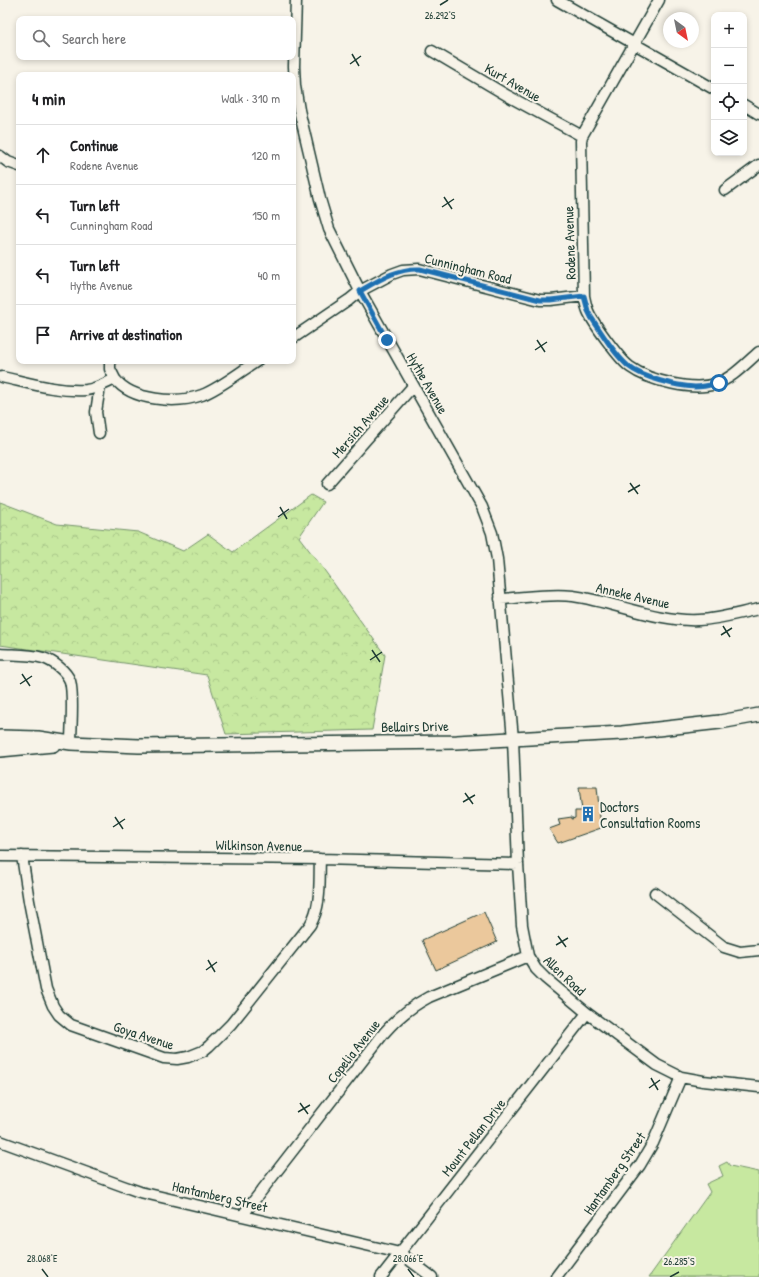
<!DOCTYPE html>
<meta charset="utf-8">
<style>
body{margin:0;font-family:"Patrick Hand",sans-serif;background:#f6f6f6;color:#202124}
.controls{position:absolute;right:12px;top:12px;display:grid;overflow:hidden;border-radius:8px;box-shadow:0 2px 6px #0003}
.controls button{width:36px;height:36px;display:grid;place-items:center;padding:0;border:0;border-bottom:1px solid #e0e0e0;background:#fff;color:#202124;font:20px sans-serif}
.compass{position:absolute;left:663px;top:12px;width:36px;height:36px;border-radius:50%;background:#fff;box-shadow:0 2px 6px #0003;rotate:147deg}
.stop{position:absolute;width:12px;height:12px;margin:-9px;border:3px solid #1f6fb2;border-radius:50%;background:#fff}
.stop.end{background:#1f6fb2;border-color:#fff;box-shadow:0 1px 4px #0008}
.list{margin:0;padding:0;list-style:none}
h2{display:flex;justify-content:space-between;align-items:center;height:52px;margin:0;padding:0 16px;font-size:17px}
h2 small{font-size:13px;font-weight:400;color:#757577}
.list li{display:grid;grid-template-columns:26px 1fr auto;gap:12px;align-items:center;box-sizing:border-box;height:60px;padding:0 16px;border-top:1px solid #e0e0e0}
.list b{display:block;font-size:15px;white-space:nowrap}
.list p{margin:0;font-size:13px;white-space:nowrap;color:#757577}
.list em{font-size:13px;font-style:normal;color:#757577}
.icon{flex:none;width:22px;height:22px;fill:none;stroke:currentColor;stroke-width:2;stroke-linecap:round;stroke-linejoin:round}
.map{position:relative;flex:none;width:759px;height:1277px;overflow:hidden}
.search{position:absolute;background:#fff;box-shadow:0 2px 6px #0003;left:16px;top:16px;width:280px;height:44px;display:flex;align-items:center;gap:10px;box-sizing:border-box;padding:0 14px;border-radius:8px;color:#757577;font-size:15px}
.panel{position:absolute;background:#fff;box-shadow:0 2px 6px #0003;left:16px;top:72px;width:280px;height:292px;border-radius:8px}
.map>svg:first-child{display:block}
</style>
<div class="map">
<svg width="759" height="1277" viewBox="0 0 759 1277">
<defs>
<pattern id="forest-crowns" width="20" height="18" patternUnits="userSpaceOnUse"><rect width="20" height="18" fill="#c7e8a0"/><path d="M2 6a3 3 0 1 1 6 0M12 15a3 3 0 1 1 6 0" fill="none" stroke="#aac88a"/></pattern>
</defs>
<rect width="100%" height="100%" fill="#f7f3e8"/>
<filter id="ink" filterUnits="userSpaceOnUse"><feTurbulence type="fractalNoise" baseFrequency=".025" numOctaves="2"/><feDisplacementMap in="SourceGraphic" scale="8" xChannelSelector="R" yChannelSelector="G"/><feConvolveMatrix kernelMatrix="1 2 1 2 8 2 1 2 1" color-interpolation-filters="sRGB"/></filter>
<g filter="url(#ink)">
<path fill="#c7e8a0" stroke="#73926a" d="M727,1162L730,1166L759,1172V1277H649L710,1192L706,1184L723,1176L719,1166Z"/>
<path fill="url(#forest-crowns)" stroke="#73926a" d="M311,495L323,502L299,537L322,567L385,655L372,730L226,734L207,675L0,645V502L57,524L138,532L183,551L208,534L233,552Z"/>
<path fill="#ebc89c" stroke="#1f3d34" d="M579,787H597L601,828L558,843L549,829L560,825L558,819L572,817V819L575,818V811H582Z
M484,912L497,942L436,970L422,940Z"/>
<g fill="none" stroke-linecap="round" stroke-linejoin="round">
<defs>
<path id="minor" d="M296,0L294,66L295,86L299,110L320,199L329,229L360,291L482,507L492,533L497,559L513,739L518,864L522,925L528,956L536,969L545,978L587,1013L657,1065L681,1077L703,1081L759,1087
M557,0L714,89
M659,0L582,136L581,141L584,296C585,301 586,306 588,311C593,323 620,360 630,367C649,381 693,391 715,384C733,378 745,364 759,352
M432,51L508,96L582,136
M744,105L759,114
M0,156L8,162L19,166
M725,190L759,165
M293,338L349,300L360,291L392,274L403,270L419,269L540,300H551L584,296
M110,361V369L115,379
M2,377C29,383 58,392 86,390C96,389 106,383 115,379C132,401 177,404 202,395C220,388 240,372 257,361
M99,433L96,412L100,386
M327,484L413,386
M500,599C525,598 549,593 573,596C615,602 656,622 699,620C719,619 739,613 759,609
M0,654C14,655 29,654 43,658C53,661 66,671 70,681C74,694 71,728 71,743
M0,856L320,859L518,864
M22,856L29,901L46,989L53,1006L59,1015L71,1025L164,1058L177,1059L188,1057L203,1051L209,1046L231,1024L310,925C322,905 319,881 320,859
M655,893L724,947L740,952L759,950
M0,1141L123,1186L140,1192L400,1253L432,1277
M242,1216L384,1033C397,1018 410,1007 429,997L528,956
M381,1277L587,1013
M556,1277L640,1165L653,1143L681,1077"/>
<path id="tertiary" d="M0,737L38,738L71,743L139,746L457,742L622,733L720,722L759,715
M0,750L53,745"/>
</defs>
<use href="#minor" stroke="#1f3d34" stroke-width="13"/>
<use href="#tertiary" stroke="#1f3d34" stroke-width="16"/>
<use href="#minor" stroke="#f7f3e8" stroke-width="10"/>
<use href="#tertiary" stroke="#f7f3e8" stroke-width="13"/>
</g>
</g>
<g fill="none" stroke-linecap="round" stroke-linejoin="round" filter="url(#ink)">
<path stroke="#1f6fb2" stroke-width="5" d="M387,340L360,291C379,280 397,268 420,269L540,300H551L584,296L588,311L591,317C602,333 613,353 628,366C643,378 676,386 695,387C704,387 711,385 719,383"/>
</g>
<path fill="none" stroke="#1f3d34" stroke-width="1.5" d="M440,5L448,0M352,54L359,66M350,64L361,56M444,197L452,209M442,207L454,199M537,340L545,352M535,350L547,342M630,483L638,494M628,492L640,485M280,507L287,519M278,517L289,509M723,626L730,637M721,635L732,628M372,650L380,662M370,660L382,652M22,674L30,686M20,684L32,676M465,793L473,804M463,802L475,795M115,817L123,829M113,827L125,819M558,936L566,947M556,945L568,938M208,960L215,972M206,970L217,962M651,1078L658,1090M649,1088L660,1080M300,1103L308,1114M298,1112L310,1105M42,1269L48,1277M408,1269L414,1277M670,1277L679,1272"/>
<defs>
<symbol id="building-bare" viewBox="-9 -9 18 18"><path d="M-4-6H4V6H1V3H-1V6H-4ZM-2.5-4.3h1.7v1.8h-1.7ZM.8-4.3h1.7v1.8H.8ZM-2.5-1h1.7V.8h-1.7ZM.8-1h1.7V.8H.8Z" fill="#1f6fb2" stroke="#f7f3e8" stroke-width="2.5" paint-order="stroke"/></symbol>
</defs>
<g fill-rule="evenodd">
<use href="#building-bare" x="577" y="803" width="22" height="22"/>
</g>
<g text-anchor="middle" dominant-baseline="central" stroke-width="4" stroke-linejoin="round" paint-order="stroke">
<g font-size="14" fill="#1f3d34" stroke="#f7f3e8">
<text transform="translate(513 82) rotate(30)">Kurt Avenue</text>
<text transform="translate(569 243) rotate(-92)">Rodene Avenue</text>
<text transform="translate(468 268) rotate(14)">Cunningham Road</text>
<text transform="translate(428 383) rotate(60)">Hythe Avenue</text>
<text transform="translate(360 426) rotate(-49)">Mersich Avenue</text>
<text transform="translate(633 595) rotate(13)">Anneke Avenue</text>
<text transform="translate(415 726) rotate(-1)">Bellairs Drive</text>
<text transform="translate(259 845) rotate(1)">Wilkinson Avenue</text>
<text transform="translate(565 975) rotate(43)">Allen Road</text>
<text transform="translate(144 1035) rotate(18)">Goya Avenue</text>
<text transform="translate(353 1051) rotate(-52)">Copelia Avenue</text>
<text transform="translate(473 1137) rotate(-52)">Mount Pellan Drive</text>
<text transform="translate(614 1173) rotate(-55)">Hantamberg Street</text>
<text transform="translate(220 1196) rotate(13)">Hantamberg Street</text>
</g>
<g font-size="14" fill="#1f3d34" stroke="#f7f3e8" text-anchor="start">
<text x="600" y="806">Doctors<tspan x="600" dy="16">Consultation Rooms</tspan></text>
</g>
</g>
<g font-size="10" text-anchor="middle" fill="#1f3d34" stroke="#f7f3e8" stroke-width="4" stroke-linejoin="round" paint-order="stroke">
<text x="440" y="19">26.292°S</text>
<text x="42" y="1262">28.068°E</text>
<text x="408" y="1262">28.066°E</text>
<text x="679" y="1265">26.285°S</text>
</g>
</svg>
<div class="controls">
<button>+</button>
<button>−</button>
<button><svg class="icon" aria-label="locate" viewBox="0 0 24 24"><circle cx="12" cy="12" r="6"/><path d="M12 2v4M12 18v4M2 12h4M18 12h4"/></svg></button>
<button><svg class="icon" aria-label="layers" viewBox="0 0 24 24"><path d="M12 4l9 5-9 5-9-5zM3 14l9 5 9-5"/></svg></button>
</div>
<svg class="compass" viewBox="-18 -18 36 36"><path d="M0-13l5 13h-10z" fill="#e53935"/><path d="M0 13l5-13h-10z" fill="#757577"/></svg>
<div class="stop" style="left:719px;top:383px"></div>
<div class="stop end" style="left:387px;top:340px"></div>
<div class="search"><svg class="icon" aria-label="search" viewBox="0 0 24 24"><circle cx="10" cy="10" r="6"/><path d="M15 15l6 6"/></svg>Search here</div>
<section class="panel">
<h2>4 min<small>Walk · 310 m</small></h2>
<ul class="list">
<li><svg class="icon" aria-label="ahead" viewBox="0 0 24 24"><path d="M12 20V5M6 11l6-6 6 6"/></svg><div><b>Continue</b><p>Rodene Avenue</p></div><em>120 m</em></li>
<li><svg class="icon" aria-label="left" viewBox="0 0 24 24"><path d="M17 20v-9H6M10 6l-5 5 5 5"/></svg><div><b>Turn left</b><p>Cunningham Road</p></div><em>150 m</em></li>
<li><svg class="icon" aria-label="left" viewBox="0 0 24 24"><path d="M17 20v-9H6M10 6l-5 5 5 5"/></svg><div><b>Turn left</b><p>Hythe Avenue</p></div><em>40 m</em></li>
<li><svg class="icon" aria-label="arrive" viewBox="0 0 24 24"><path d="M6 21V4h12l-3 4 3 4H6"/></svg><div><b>Arrive at destination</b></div></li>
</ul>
</section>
</div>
